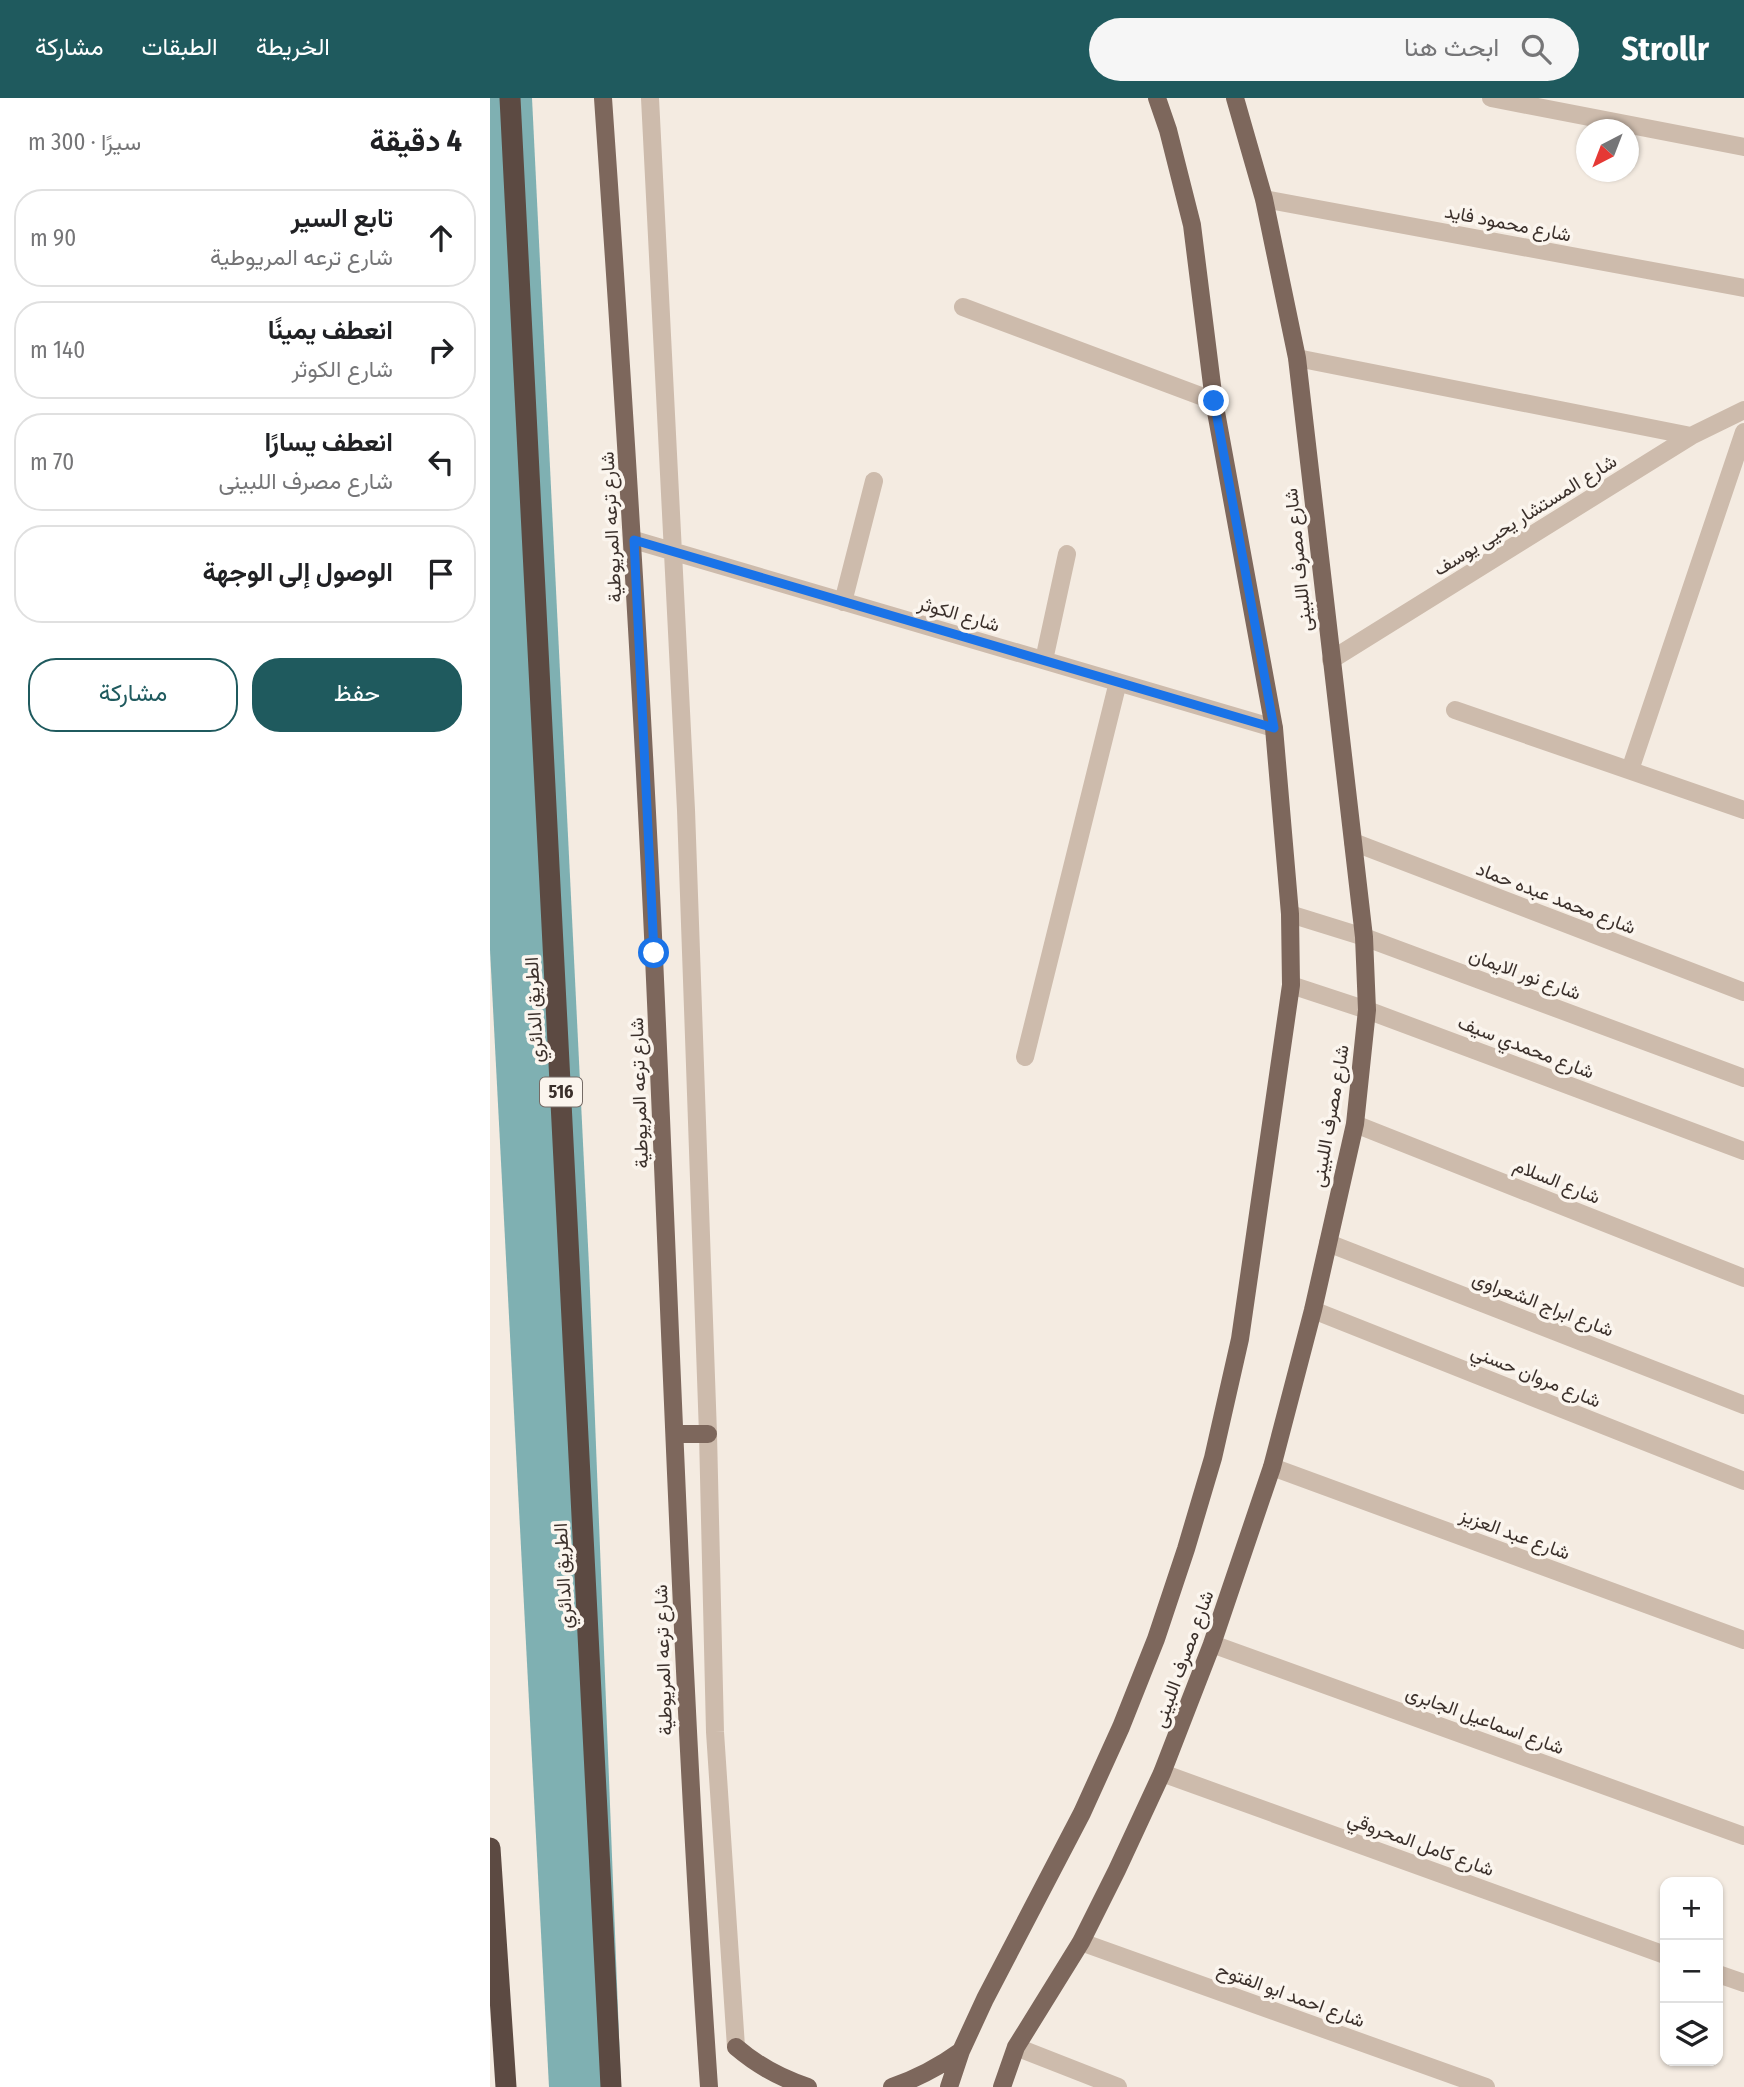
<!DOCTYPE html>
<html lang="ar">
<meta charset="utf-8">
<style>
body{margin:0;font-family:"Fira Sans Condensed",Vazirmatn,sans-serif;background:#f6f6f6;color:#202124;direction:rtl}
.controls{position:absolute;right:21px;bottom:21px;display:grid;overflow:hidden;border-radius:14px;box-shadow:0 2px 5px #0004}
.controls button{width:63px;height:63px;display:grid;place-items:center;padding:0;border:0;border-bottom:2px solid #e0e0e0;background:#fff;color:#202124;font:35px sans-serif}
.compass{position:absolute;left:1086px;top:21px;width:63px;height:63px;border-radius:50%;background:#fff;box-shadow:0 2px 5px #0004;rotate:222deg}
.stop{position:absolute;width:21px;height:21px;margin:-16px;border:5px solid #1a73e8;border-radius:50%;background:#fff}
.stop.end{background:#1a73e8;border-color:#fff;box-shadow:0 2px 7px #0008}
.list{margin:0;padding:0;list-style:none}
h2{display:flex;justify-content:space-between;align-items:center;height:91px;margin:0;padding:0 28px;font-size:30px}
h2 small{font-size:23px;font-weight:400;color:#757577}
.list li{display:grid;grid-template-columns:46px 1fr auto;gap:21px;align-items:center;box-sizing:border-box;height:98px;margin:0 14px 14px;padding:0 14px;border:2px solid #e0e0e0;border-radius:28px}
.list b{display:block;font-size:26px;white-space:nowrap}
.list p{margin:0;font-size:23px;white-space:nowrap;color:#757577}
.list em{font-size:23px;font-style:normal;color:#757577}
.actions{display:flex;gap:14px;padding:21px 28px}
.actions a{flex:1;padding:16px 0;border:2px solid #1f5a5e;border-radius:28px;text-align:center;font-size:24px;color:#1f5a5e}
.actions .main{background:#1f5a5e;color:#fff}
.icon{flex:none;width:38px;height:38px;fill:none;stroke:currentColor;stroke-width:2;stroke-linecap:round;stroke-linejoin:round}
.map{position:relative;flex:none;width:1254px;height:1989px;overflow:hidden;direction:ltr}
header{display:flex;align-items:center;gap:42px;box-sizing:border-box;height:98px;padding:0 35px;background:#1f5a5e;color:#fff}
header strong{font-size:33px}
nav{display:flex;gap:38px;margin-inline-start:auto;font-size:24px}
.search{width:490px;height:63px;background:#f6f6f6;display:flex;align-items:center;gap:18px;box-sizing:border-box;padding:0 24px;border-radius:38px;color:#757577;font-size:26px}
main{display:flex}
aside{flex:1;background:#fff}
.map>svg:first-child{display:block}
</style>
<header>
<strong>Strollr</strong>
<div class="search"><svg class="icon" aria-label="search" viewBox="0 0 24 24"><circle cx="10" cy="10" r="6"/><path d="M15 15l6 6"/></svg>ابحث هنا</div>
<nav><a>الخريطة</a><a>الطبقات</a><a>مشاركة</a></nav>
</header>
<main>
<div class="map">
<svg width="1254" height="1989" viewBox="0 0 1254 1989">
<rect width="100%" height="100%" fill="#f4ebe1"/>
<path fill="#7fb0b2" d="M0,0H42L99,1168L131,1989H59L0,852Z"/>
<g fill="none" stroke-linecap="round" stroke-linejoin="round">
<path stroke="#cdbbac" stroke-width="18" d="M160,0L196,712L218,1336L225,1634L246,1949
M1001,0L1254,49
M774,101L1254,190
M473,209L724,303
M807,260L1201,338
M144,442L784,630
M353,504L384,383
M554,562L577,456
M841,562L1201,338L1254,312
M965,612L1254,712
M1140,672L1254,334
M863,744L1254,894
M800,816L874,839L1254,980
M801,887L877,912L1254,1053
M535,959L628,584
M865,1026L1254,1180
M838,1145L1254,1307
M823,1212L1254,1383
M782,1369L1254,1542
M722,1546L1254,1738
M672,1675L1175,1857
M591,1844L996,1989
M1228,1876L1254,1885
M526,1949L628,1989"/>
<path stroke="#7d675c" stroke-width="18" d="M113,0C133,286 151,573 164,859C181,1236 193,1613 219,1989
M185,1336H218
M246,1949C268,1968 290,1980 318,1989
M402,1989C428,1980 449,1969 471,1953
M459,1989L471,1953L495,1901L592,1715L631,1629L666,1541L696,1451L723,1360L750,1241L801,887L800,816L784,630L724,303L702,127L678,32L667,0
M512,1989L526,1949L591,1844L627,1772L672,1675L722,1546L782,1369L823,1212L865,1026L877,912L874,839L807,260L774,101L745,0"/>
<path stroke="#5c4a42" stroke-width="21" d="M20,0L121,1989
M0,1750L16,1989"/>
</g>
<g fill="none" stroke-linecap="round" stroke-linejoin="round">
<path stroke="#1a73e8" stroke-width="9" d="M164,855L144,442L784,630L724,303"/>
</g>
<g text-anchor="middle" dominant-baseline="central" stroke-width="7" stroke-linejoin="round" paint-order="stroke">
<rect fill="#fbf5ee" stroke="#756b66" stroke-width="2" x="50" y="979.5" width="42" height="29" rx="5"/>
<g font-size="18" font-weight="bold" fill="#3b302b">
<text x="71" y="994">516</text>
</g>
<g font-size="19" fill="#3b302b" stroke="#fbf5ee">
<text transform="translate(1018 125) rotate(11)">شارع محمود فايد</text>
<text transform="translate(1035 417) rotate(-32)">شارع المستشار يحيى يوسف</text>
<text transform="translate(121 429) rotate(-93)">شارع ترعه المريوطية</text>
<text transform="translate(808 462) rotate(-96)">شارع مصرف اللبينى</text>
<text transform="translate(469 516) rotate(16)">شارع الكوثر</text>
<text transform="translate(1066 800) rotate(21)">شارع محمد عبده حماد</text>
<text transform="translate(1035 876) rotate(20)">شارع نور الايمان</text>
<text transform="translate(44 912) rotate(-93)">الطريق الدائري</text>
<text transform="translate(1036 949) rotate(21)">شارع محمدي سيف</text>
<text transform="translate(149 995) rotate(-92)">شارع ترعه المريوطية</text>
<text transform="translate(840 1018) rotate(-80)">شارع مصرف اللبينى</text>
<text transform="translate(1067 1083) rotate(22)">شارع السلام</text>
<text transform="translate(1053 1206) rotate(21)">شارع ابراج الشعراوى</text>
<text transform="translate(1046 1278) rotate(22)">شارع مروان حسني</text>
<text transform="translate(1025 1436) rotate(20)">شارع عبد العزيز</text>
<text transform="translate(73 1478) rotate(-93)">الطريق الدائري</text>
<text transform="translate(693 1561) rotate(-70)">شارع مصرف اللبينى</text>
<text transform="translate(173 1562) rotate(-92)">شارع ترعه المريوطية</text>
<text transform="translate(995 1622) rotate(20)">شارع اسماعيل الجابرى</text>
<text transform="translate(931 1746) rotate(20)">شارع كامل المحروقي</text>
<text transform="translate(801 1897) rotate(20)">شارع احمد ابو الفتوح</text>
</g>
</g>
</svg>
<div class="controls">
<button>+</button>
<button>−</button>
<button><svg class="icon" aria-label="layers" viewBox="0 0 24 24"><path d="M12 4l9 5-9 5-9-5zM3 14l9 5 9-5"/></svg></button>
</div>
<svg class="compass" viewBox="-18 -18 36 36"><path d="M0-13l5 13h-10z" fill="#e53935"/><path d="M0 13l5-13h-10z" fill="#757577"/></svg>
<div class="stop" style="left:164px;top:855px"></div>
<div class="stop end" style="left:724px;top:303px"></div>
</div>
<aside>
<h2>4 دقيقة<small>سيرًا · 300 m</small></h2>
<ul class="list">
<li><svg class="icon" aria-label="ahead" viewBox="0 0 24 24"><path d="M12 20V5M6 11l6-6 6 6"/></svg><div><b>تابع السير</b><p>شارع ترعه المريوطية</p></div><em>90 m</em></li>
<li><svg class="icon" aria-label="right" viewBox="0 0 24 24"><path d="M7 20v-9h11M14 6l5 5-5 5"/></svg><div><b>انعطف يمينًا</b><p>شارع الكوثر</p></div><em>140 m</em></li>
<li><svg class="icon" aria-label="left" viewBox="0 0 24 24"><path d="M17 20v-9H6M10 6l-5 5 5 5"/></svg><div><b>انعطف يسارًا</b><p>شارع مصرف اللبينى</p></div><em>70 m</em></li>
<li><svg class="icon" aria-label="arrive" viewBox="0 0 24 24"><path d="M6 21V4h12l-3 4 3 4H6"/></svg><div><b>الوصول إلى الوجهة</b></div></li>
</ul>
<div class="actions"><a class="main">حفظ</a><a>مشاركة</a></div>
</aside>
</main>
